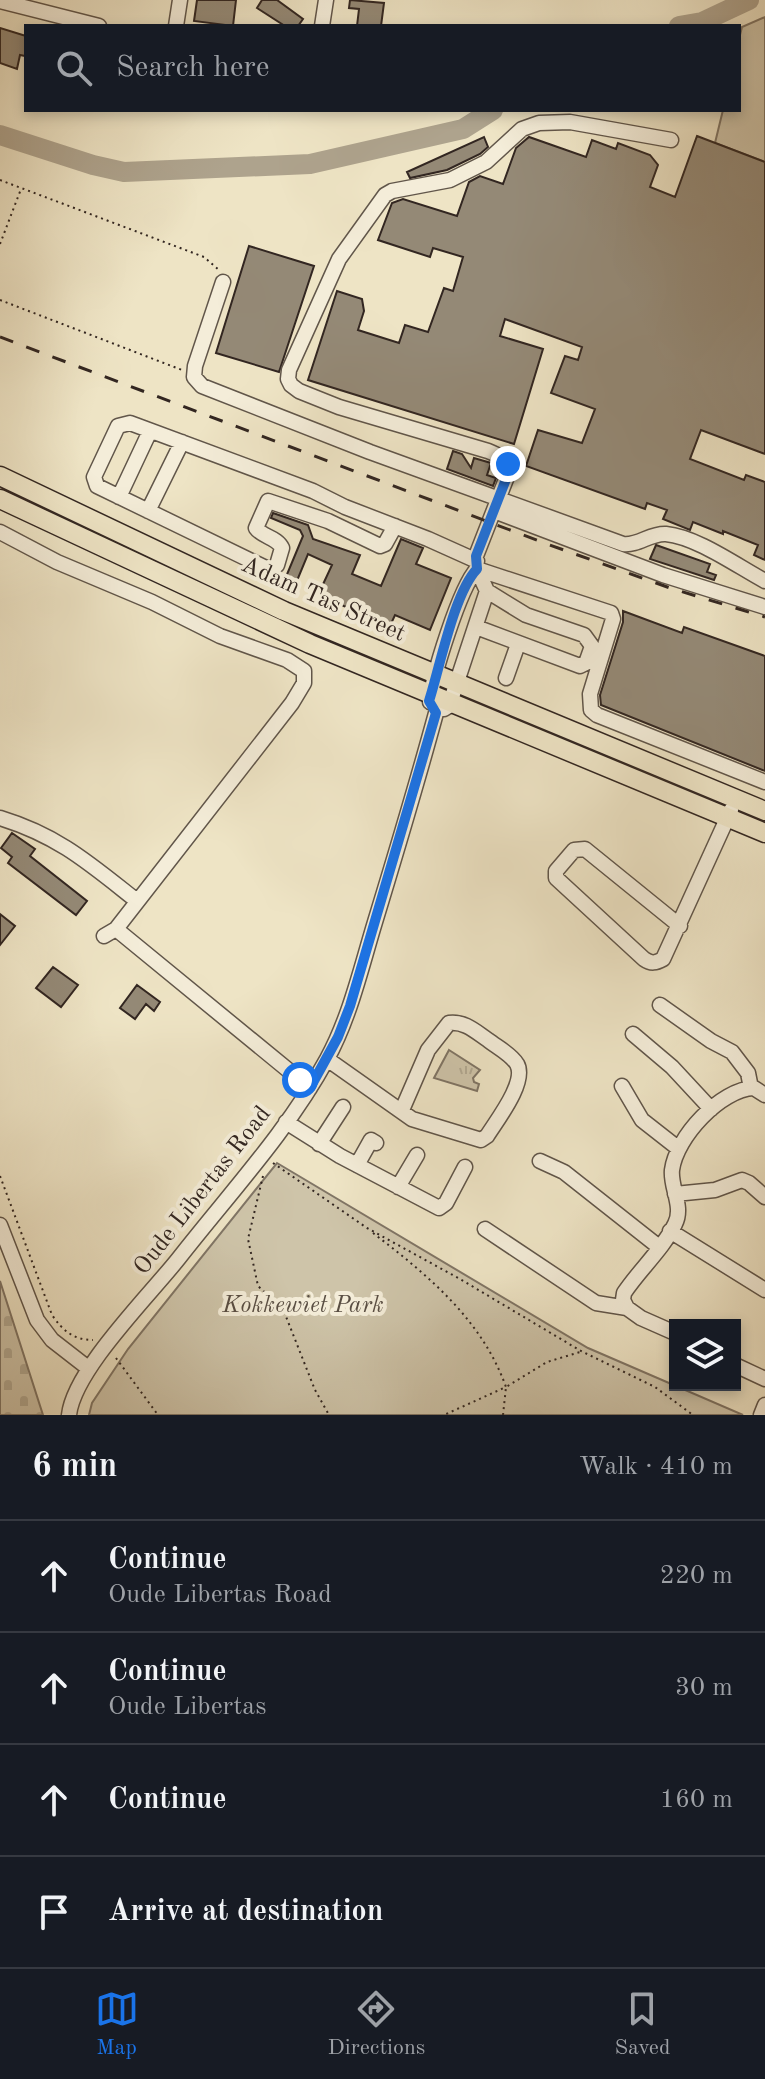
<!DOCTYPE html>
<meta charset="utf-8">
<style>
body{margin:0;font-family:"Old Standard TT",serif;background:#20242c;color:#f1f3f6}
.controls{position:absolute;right:24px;bottom:24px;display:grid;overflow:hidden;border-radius:0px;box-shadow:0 4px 12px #0003}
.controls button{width:72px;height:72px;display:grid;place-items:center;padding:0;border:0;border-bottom:2px solid #363941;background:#171b24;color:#f1f3f6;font:40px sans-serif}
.stop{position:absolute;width:24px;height:24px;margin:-18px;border:6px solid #1a73e8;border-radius:50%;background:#fff}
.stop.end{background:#1a73e8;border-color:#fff;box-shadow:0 2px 8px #0008}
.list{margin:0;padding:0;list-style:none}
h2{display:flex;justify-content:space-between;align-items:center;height:104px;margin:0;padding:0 32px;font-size:34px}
h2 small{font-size:26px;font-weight:400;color:#9ea1a6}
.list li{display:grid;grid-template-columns:52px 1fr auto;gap:24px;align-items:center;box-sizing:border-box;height:112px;padding:0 32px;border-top:2px solid #363941}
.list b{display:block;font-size:30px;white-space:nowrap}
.list p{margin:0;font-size:26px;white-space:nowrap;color:#9ea1a6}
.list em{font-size:26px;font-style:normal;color:#9ea1a6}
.icon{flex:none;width:44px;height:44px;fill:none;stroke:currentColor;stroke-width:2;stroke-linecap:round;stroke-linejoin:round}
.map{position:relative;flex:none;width:765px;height:1415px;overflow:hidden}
.search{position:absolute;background:#171b24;box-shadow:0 4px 12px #0003;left:24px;right:24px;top:24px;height:88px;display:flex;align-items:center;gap:20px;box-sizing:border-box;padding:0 28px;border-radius:0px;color:#9ea1a6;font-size:30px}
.sheet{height:552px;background:#171b24}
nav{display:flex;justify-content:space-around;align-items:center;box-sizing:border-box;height:112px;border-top:2px solid #363941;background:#171b24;font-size:22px;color:#9ea1a6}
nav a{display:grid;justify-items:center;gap:4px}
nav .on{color:#1a73e8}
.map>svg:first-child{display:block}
</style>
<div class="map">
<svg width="765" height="1415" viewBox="0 0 765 1415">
<defs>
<pattern id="grass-tufts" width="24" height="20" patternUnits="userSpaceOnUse" patternTransform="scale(2)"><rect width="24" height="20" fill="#cec4a9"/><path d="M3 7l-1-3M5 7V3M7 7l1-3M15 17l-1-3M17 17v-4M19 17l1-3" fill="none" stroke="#b1a891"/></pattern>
<pattern id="cemetery-stones" width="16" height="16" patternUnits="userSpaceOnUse" patternTransform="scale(2)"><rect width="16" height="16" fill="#cec4a9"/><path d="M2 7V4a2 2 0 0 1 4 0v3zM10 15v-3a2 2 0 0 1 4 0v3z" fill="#b1a891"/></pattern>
</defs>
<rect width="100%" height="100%" fill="#eee4c5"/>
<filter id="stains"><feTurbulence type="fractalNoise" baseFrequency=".0025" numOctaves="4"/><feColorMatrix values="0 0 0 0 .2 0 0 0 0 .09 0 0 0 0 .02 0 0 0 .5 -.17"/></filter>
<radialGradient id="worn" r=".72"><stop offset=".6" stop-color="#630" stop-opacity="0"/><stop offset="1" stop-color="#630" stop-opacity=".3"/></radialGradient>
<path fill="url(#grass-tufts)" stroke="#807565" stroke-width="2" d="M449,1050L480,1070L473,1078L474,1082L479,1084L477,1091L434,1078Z"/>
<path fill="url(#cemetery-stones)" stroke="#807565" stroke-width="2" d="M0,1281L43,1415H0Z"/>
<path fill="#cec4a9" stroke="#807565" stroke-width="2" d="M765,17V162L715,143L723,110H739V39L742,27Z
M277,1163L588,1348L743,1415H89L92,1403L128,1349Z"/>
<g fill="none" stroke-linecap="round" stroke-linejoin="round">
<path stroke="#aea38d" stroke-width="20" d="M679,26L702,22L749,0
M0,135L93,165L124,172L310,164L463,129L493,110"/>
</g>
<path fill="#948976" stroke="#322621" stroke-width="2" d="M197,0H236L233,26L194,21Z
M262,0H277L303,19L298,26H285L257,8Z
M350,0L384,3L381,26H357L359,9L349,8Z
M0,28L26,36L25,56L20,55L17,69L0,63Z
M697,136L765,162V454L701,430L690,459L744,480L746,475L765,482V560L754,555L758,545L723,531V534L693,522L690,530L663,519L667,510L647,503L645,509L526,466L538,430L582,443L595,409L551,393L565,356L578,360L582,347L505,319L500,336L543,349L514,444L308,380L337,291L362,299L364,311L358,330L399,343L405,325L428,332L444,288L453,291L463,257L433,248L430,257L378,240L392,203L403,199L457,216L469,182L480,176L503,184L516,148L529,137L586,157L592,140L616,149L618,143L650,155L658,165L650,187L675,197Z
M484,137L488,147L480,154L447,170L410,178L407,172Z
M249,246L314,266L279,372L216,353Z
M453,451L462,454L471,468L474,458L491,463L487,475L496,478L493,486L447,469Z
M273,513L308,525L313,539L360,555L352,574L381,586L401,539L423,548L416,564L451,578L430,630L395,615L390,626L318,595L332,565L308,554L294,588L283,584L303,536L300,530L271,518Z
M656,545L710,564L707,572L716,575L714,580L650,559Z
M623,611L682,633L684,627L765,656V771L601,705L600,695L623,622Z
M12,833L35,849L30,856L87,901L76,915L8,863L12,857L1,848Z
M0,914L15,926L0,945Z
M53,967L78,985L61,1007L36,988Z
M137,985L160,1002L154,1011L146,1004L135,1019L120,1008Z"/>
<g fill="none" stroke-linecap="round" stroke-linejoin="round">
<defs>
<path id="minor" d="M0,1L99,26
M176,26L180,0
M322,26L326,0
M223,282L195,366L194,377L202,386L370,452L623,544C638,546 650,533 666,534C697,537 737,566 765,581
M119,497L150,431
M148,511L182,442
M494,511L663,575L765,607
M395,526L385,544L380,546L328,521L268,501L256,528C262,537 277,537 282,548L277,565L272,569H268L97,486L94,477L118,426L130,423L313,491L345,507L428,539L477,561
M0,532L57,562L152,602L220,636L287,660L304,671V683L292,703L116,929L104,936
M477,569L611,613L613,619L590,694L591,710L597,715L765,782
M476,627L580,666L586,663L592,646L584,635L526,615L487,591L477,569L476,556L510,469C506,459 498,455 488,451L339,407L299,391L291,385L288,379L289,370L339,259L385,195L392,191L450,180L486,162L522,129L539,123L570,122L671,140
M506,678L518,644
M430,702C432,677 460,587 477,569
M444,709L449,706L487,591
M0,818C59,836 90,864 137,901
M680,926L585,849L574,850L556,871V878L644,959C651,964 656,963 663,959L731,810
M116,929L310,1088
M660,1005L711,1041L732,1052L748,1073L751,1088
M633,1034L672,1067L711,1109
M327,1059L412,1119L481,1140L487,1136C497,1120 527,1082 517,1064C511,1054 497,1047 488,1040C476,1032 465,1021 449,1023L428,1050L402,1110
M622,1086L642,1120L679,1149
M286,1122L340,1156L439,1208L446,1203L465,1167
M319,1144L343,1107
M540,1161L564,1172L659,1247
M357,1165L371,1140L376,1143
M398,1187L417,1155
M675,1194L715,1190L742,1180L749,1183L765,1197
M0,1225L37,1320L52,1340L88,1368
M485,1229L596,1303L627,1308L641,1318L675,1333
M670,1231L765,1290
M627,1308L623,1300L624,1293C640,1269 663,1249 675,1224C684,1207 670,1187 672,1170C676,1137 721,1089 754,1088L765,1095
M735,1365L765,1379
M69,1415C74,1370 149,1296 179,1258C229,1194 288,1131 327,1059C350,1017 361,968 375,922C396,853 417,783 436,713
M761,1415L765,1405"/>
<path id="major" d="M0,476L284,611L765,811
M0,499L310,644L765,833"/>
</defs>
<use href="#minor" stroke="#61564a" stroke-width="17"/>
<use href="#major" stroke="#322621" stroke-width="21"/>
<path stroke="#322621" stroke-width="2" stroke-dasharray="2 4" stroke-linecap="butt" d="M0,180L204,257L219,270
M0,244L21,189
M0,300L182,370
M273,1163L367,1228L460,1279L581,1351L655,1387L693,1415
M0,1176L52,1315C63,1331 74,1340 93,1340
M263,1176L248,1239L258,1286L283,1309L315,1390L329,1415
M373,1233C429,1276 482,1320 506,1387L444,1415
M116,1358L158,1415
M503,1415L506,1387L547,1362L580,1352"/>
<use href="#minor" stroke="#f4edd9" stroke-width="14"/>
<use href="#major" stroke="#eee4c5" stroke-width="18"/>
<path stroke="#322621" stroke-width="3" stroke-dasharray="14 14" stroke-linecap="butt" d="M0,337L547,544L670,588L765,617"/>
</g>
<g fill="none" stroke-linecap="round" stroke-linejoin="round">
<path stroke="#1a73e8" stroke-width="10" d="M300,1080L310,1088L338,1037L350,1006L436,713L429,701C440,667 454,593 477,569L476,556L510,469L508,464"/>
</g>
<g text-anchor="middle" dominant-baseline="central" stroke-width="8" stroke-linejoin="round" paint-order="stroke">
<g font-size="24" fill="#322621" stroke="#f4edd9">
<text transform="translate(323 600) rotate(24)">Adam Tas Street</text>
<text transform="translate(203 1191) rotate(-52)">Oude Libertas Road</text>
</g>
<g font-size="24" font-style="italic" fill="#594e43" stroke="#f4edd9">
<text x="303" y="1306">Kokkewiet Park</text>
</g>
</g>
<rect width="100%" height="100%" filter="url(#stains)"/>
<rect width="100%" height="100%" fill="url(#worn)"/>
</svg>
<div class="controls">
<button><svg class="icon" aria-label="layers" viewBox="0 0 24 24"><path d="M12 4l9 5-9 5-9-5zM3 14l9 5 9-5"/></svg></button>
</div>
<div class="stop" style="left:300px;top:1080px"></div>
<div class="stop end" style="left:508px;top:464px"></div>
<div class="search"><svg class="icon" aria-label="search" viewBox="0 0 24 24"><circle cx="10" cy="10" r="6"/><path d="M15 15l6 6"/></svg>Search here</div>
</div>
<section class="sheet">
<h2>6 min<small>Walk · 410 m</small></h2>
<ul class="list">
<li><svg class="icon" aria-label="ahead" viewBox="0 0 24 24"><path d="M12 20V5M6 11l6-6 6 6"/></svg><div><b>Continue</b><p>Oude Libertas Road</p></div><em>220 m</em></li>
<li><svg class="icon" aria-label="ahead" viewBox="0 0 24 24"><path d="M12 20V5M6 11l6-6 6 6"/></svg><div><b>Continue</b><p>Oude Libertas</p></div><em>30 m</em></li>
<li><svg class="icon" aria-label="ahead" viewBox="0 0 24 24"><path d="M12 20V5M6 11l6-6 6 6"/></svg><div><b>Continue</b></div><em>160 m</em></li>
<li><svg class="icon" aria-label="arrive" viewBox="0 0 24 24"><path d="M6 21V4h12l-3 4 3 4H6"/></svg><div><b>Arrive at destination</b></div></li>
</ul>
</section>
<nav>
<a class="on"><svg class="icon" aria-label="map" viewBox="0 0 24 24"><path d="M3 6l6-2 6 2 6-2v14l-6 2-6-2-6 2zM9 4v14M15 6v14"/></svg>Map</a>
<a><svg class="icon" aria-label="directions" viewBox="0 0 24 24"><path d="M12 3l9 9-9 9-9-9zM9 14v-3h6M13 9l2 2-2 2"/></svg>Directions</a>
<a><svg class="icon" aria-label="saved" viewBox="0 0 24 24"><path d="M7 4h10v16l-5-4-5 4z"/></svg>Saved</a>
</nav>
